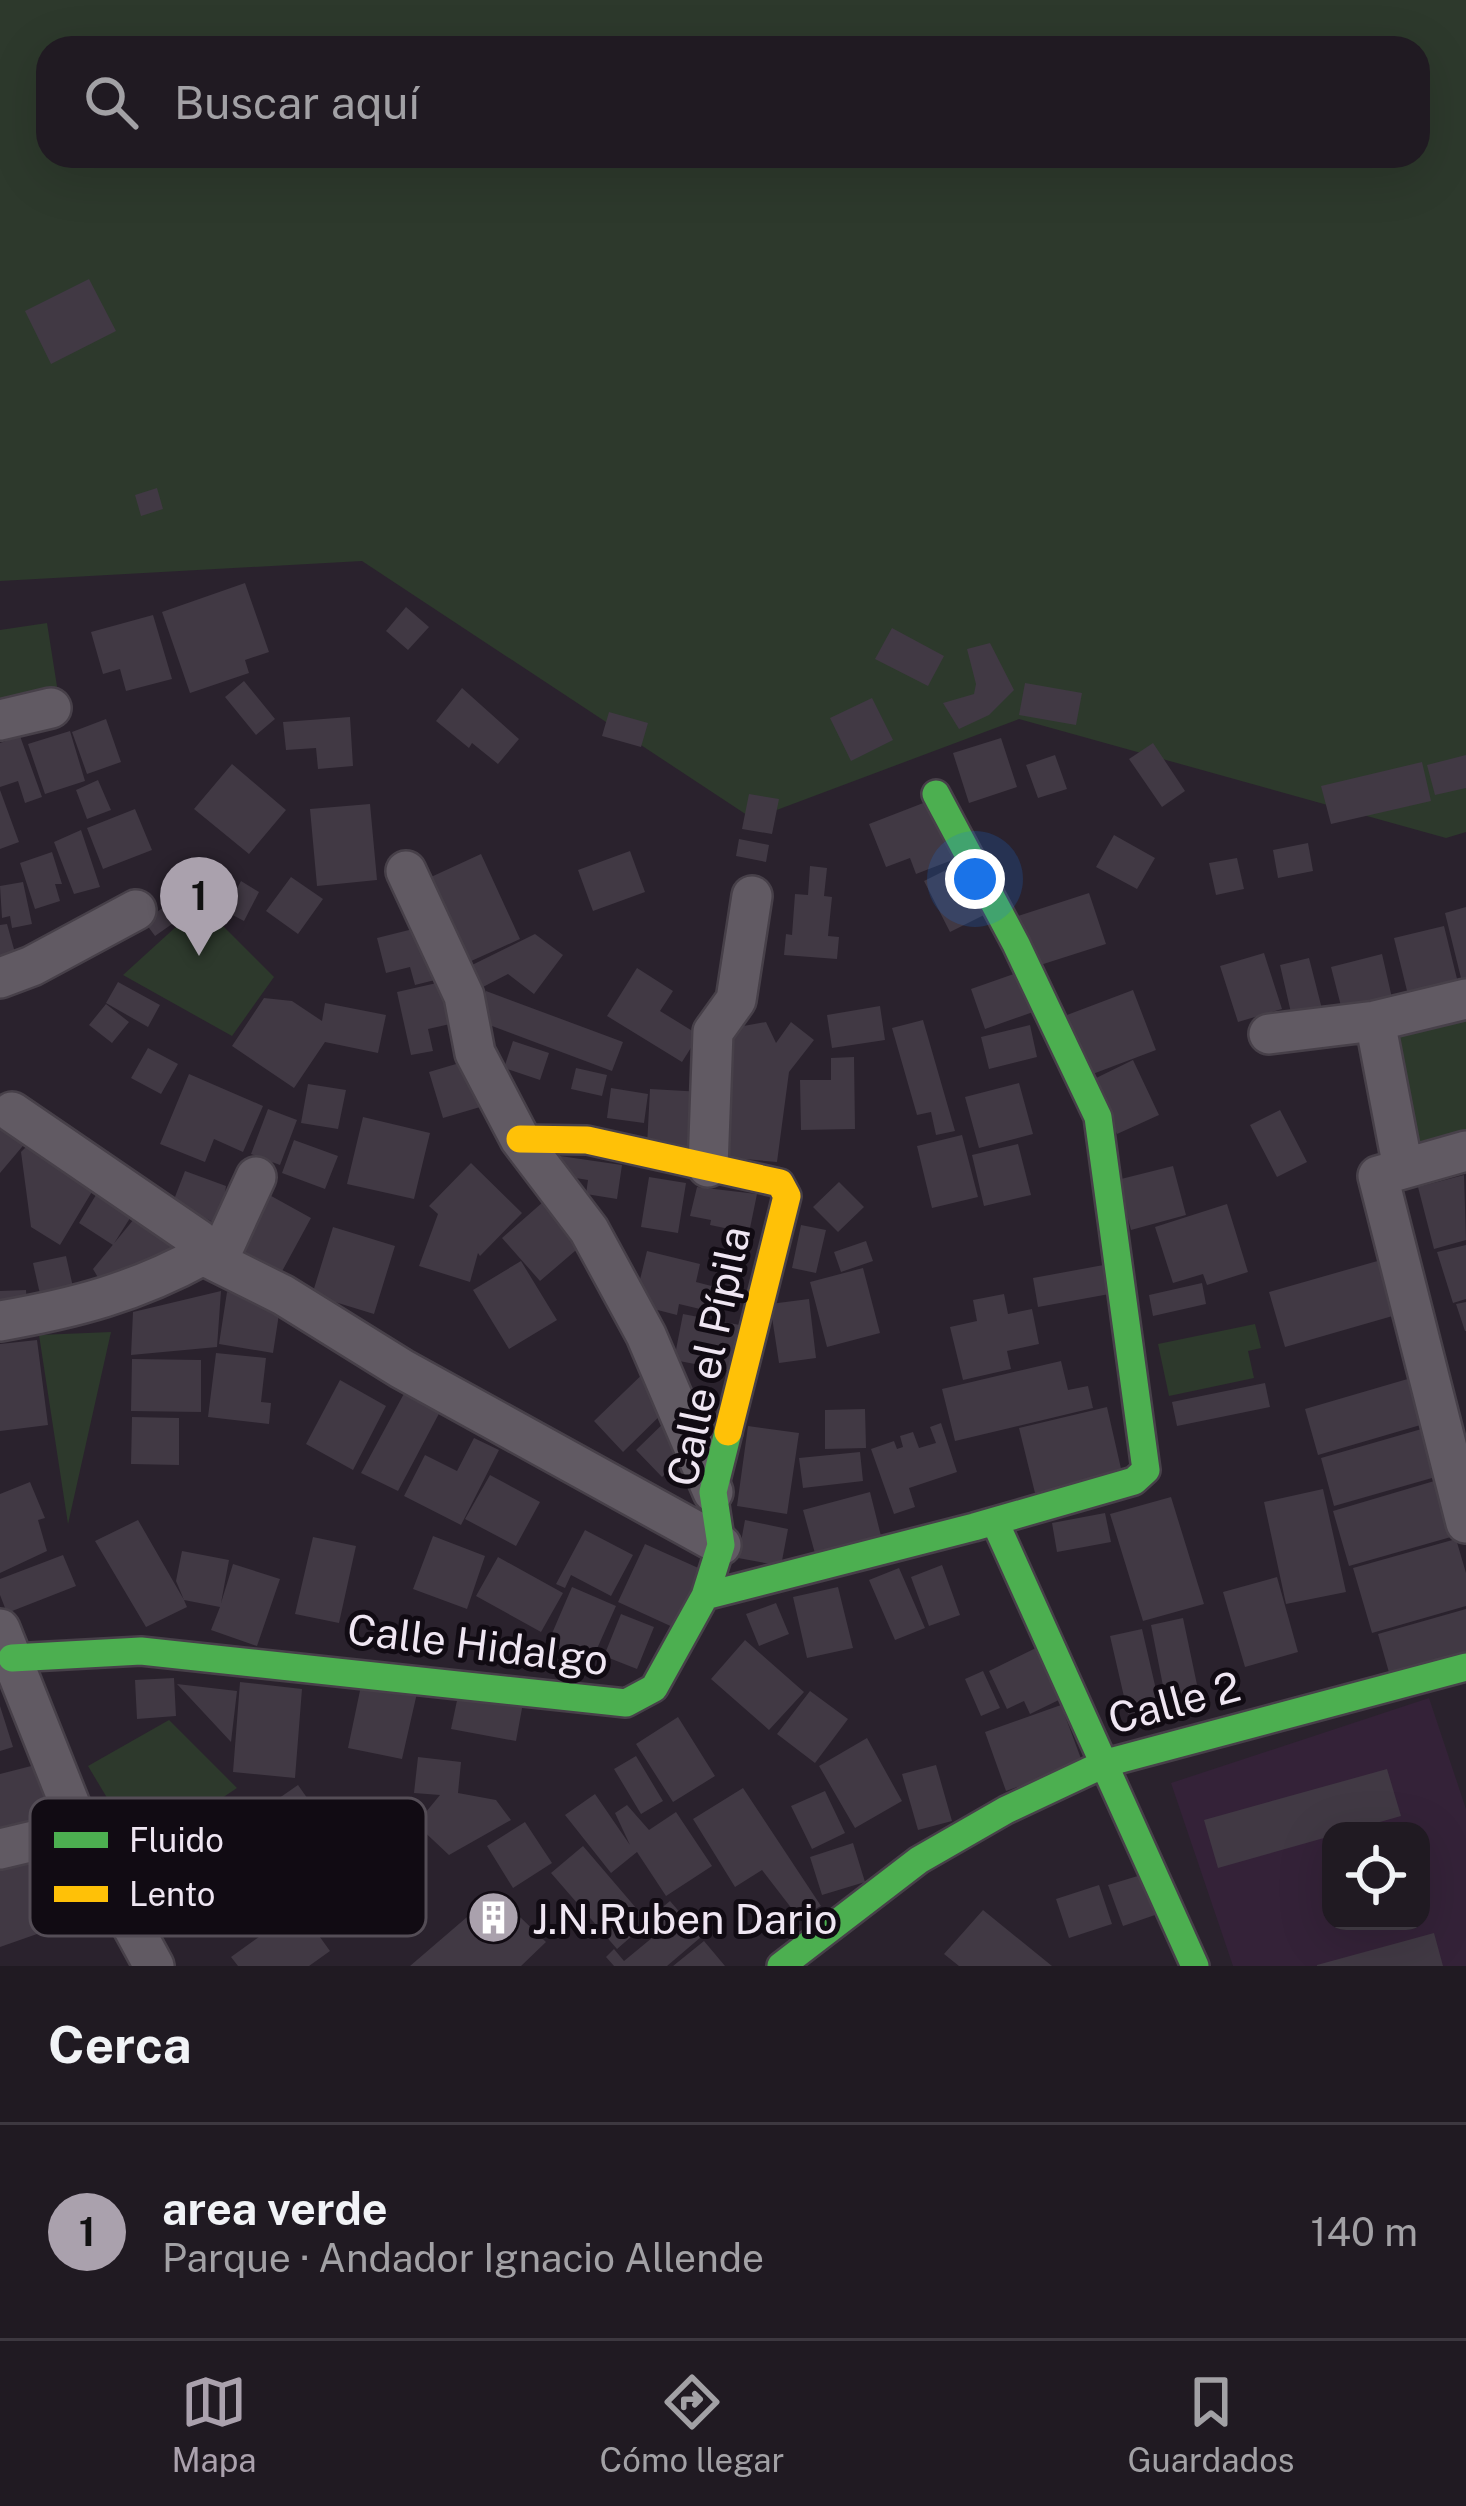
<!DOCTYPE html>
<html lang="es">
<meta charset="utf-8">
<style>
body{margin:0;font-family:"Public Sans",sans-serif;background:#2d272f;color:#f1f3f6}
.controls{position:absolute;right:36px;bottom:36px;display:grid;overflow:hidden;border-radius:24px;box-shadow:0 12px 48px #0002}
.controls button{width:108px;height:108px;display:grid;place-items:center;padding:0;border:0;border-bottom:3px solid #3d3840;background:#201a22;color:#f1f3f6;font:60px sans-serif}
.you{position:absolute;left:975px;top:879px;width:42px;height:42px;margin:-30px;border:9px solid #fff;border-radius:50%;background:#1a73e8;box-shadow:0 0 0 18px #1a73e833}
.badge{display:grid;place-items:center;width:78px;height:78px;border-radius:50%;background:#aaa1ad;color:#111;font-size:39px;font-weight:700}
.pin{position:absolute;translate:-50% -99px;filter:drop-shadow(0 3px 6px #0008)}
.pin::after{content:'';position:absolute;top:63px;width:42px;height:36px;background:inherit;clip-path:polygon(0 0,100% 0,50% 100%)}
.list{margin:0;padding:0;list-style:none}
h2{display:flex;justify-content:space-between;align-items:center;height:156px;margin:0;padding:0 48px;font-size:51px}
h2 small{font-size:39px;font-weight:400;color:#a2a1a5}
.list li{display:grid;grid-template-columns:78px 1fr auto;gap:36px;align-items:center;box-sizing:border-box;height:216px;padding:0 48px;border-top:3px solid #3d3840}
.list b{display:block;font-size:45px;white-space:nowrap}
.list p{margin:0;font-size:39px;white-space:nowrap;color:#a2a1a5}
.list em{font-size:39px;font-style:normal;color:#a2a1a5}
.icon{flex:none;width:66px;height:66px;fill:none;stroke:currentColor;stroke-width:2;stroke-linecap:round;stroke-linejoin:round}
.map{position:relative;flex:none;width:1466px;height:1966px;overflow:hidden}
.search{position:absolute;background:#201a22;box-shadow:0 12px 48px #0002;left:36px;right:36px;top:36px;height:132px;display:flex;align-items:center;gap:30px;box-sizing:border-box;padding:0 42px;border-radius:36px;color:#a2a1a5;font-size:45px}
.sheet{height:372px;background:#201a22}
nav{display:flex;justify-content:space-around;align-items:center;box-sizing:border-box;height:168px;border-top:3px solid #3d3840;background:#201a22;font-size:33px;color:#a2a1a5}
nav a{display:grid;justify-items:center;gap:6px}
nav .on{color:#aaa1ad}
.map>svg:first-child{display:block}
</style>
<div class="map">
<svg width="1466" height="1966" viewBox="0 0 1466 1966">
<rect width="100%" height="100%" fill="#2a222d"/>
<path fill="#342238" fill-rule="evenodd" d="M1429,1698L1466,1809V1966H1233L1171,1783ZM1331,1831H1421V1921H1331Z"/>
<path fill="#2d392c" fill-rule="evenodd" d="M0,0H1466V832L1446,838L1019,719L753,819L362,561L0,581ZM48,48H1418V156H48Z
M47,623L59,699L0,709V630Z
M201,904L274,977L232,1036L123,975Z
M1466,1004V1143L1412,1155L1391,1020Z
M1255,1324L1261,1348L1248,1351L1254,1378L1169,1396L1158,1344Z
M111,1332L68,1524L39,1335Z
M169,1720L237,1788L140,1853L88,1766Z"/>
<path fill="#413944" d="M89,279L116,331L51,364L25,311Z
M157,488L163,509L141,516L135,495Z
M245,583L269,652L245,660L249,673L190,693L162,612Z
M406,607L429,627L408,650L386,631Z
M153,615L172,679L126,691L120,669L103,674L91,632Z
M892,628L944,656L928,686L875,659Z
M990,643L1014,690L989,715L959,729L943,703L974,694L976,684L967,649Z
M244,681L275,719L256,735L225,697Z
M1025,683L1082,693L1076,725L1019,715Z
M462,688L519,739L498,764L472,743L469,748L436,721Z
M872,698L893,740L851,761L830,718Z
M609,712L648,723L641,747L602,736Z
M350,717L353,766L318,769L316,748L286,750L283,722Z
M106,719L121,762L87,774L72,732Z
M70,731L85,781L45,794L28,744Z
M20,736L42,797L25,803L18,781L0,787V743Z
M1001,738L1017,787L969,803L953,753Z
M1153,743L1185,791L1162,807L1129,759Z
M1055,755L1067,789L1038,798L1026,765Z
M1466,755V788L1435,795L1427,765Z
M1422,762L1431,801L1331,824L1321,786Z
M232,764L286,810L249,854L194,809Z
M98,780L111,810L87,819L76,790Z
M0,790L19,842L0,849Z
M749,794L779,799L772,834L742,829Z
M931,800L955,859L916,874L910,858L886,867L869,824Z
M370,804L377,880L317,886L310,809Z
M135,809L152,850L103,869L87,828Z
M81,830L100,887L74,894L54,842Z
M1114,835L1155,858L1137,889L1096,867Z
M739,839L769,845L766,862L736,856Z
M1308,843L1313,871L1278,878L1273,850Z
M630,851L645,892L593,911L578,870Z
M52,852L62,884H55L60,901L35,909L20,863Z
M481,854L520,939L469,962L431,877Z
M1237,858L1244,889L1216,895L1209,863Z
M960,863L986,914L950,932L924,881Z
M810,866L827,868L824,896L832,897L828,936L839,937L837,959L784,955L786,934L792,935L795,894L808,895Z
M291,877L323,899L298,934L266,911Z
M241,881L259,892L244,921L225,911Z
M23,882L32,924L12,928L10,916L2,918L0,886Z
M1089,893L1106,944L1034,967L1018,916Z
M171,902L182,917L155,936L144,921Z
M1466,907V990H1464L1445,913Z
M7,924L17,960L0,968V925Z
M429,925L443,978L415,985L410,967L386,973L377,938Z
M1444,926L1461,995L1411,1007L1394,938Z
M535,934L563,955L534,994L508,974L481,988L470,966Z
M1264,953L1282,1009L1238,1022L1220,966Z
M1382,954L1392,998L1342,1010L1331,967Z
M1309,958L1322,1009L1292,1017L1280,965Z
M637,968L673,991L660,1011L699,1035L682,1062L607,1016Z
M1022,971L1036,1011L985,1029L971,989Z
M450,980L459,1022L428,1029L433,1051L411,1055L397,992Z
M118,982L160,1005L148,1027L106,1003Z
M1133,990L1156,1050L1090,1075L1067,1015Z
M486,991L623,1042L612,1071L476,1020Z
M264,998L292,1001L322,1021L325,1003L386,1015L378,1053L325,1042L294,1088L232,1046Z
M106,1004L129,1022L112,1043L89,1025Z
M880,1006L885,1040L832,1048L827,1015Z
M923,1020L955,1131L936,1135L931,1112L917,1115L892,1028Z
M766,1022L776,1043L791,1022L814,1040L789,1072L777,1162L721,1157L727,1029Z
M1030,1025L1037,1057L989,1069L981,1037Z
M513,1041L549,1053L540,1080L504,1068Z
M148,1048L178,1064L161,1094L131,1078Z
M854,1057L855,1129L801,1130L800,1080H831V1058Z
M473,1059L487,1105L443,1118L429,1072Z
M1133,1060L1159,1115L1117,1134L1092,1080Z
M576,1068L607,1075L602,1096L571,1089Z
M189,1074L263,1106L243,1152L214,1139L205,1162L160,1144Z
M1019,1083L1033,1134L979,1148L965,1097Z
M308,1084L346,1090L338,1129L301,1123Z
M611,1088L648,1094L644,1123L607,1118Z
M650,1089L703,1092L700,1149L647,1146Z
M268,1109L297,1120L280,1165L251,1154Z
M1280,1110L1307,1162L1277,1177L1250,1125Z
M363,1117L430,1133L414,1199L347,1184Z
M0,1118L27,1141L0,1173Z
M962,1135L978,1197L932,1208L917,1146Z
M294,1140L338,1156L325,1189L282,1173Z
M29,1144L45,1160L53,1153L99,1180L60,1245L31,1227L21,1152Z
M1018,1144L1031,1195L984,1206L972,1155Z
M560,1156L622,1165L617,1199L586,1194L588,1180L557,1175Z
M471,1163L522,1213L480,1256L478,1253L470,1282L419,1266L438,1214L429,1206Z
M1173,1166L1186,1215L1131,1230L1117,1180Z
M185,1171L226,1186L223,1207L213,1222L173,1202Z
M1464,1175L1466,1240L1434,1249L1418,1187Z
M649,1177L686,1183L678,1233L641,1227Z
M839,1182L864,1207L838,1232L813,1207Z
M102,1185L137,1207L113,1245L79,1223Z
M697,1187L757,1194L749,1233L710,1225L711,1220L690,1216Z
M264,1192L311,1218L280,1275L233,1249Z
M543,1202L582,1245L540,1281L502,1238Z
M1227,1204L1248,1272L1207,1285L1203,1274L1173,1283L1155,1227Z
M143,1208L188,1244L106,1291L93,1269Z
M801,1225L826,1230L816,1273L792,1268Z
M333,1227L395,1246L374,1314L312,1295Z
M866,1241L873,1261L841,1272L834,1252Z
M1466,1245V1299L1453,1303L1437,1252Z
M647,1251L700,1264L696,1282L723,1289L717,1313L679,1304L677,1315L634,1304Z
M66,1256L75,1296L42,1303L33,1263Z
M1388,1258L1403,1313L1285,1347L1269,1292Z
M521,1261L557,1320L509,1349L473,1290Z
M1109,1264L1115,1293L1038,1307L1033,1278Z
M863,1268L880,1333L827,1347L810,1282Z
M1202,1283L1206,1304L1153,1316L1149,1295Z
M26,1290L27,1308L0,1309V1291Z
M221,1291L217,1347L131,1355L133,1312Z
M227,1292L281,1301L273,1353L219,1344Z
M1004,1294L1008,1314L1032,1309L1039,1344L1007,1351L1011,1369L963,1380L950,1327L977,1321L973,1300Z
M809,1299L816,1358L779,1363L770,1304Z
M1466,1302V1331H1465L1456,1304Z
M683,1314L745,1326L736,1372L674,1360Z
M37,1340L48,1425L0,1431V1344Z
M216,1353L266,1358L261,1402L271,1403L269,1424L208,1417Z
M132,1359L201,1360V1412L131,1411Z
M1061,1361L1068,1390L1088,1386L1093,1408L955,1441L942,1389Z
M653,1364L672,1404L623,1452L594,1421Z
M1411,1378L1424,1424L1318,1455L1305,1409Z
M340,1380L386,1406L353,1470L306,1444Z
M1265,1383L1270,1407L1177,1426L1172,1402Z
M407,1388L443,1406L398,1491L361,1473Z
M1107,1407L1122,1473L1035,1493L1019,1428Z
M865,1409L866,1448L825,1449V1410Z
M673,1414L688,1452L662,1477L636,1450Z
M132,1417L179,1418V1465L131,1464Z
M941,1423L957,1472L909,1488L915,1507L894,1514L871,1449L894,1441L897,1449L903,1447L900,1436L913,1432L919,1448L936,1443L930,1427Z
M748,1426L799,1433L787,1514L737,1506Z
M1425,1428L1439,1476L1334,1506L1321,1458Z
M474,1438L499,1450L461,1525L404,1496L425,1455L457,1471Z
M860,1452L863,1481L803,1488L799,1458Z
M490,1475L540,1502L516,1546L465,1519Z
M1441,1479L1458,1535L1349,1566L1333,1511Z
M30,1482L45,1518L38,1520L47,1551L0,1573V1494Z
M1323,1489L1346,1592L1286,1604L1264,1502Z
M870,1492L882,1540L816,1557L803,1510Z
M1171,1497L1204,1604L1143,1621L1110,1514Z
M1105,1513L1111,1542L1057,1552L1052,1523Z
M138,1520L184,1600L176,1581L182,1551L229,1560L221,1603L233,1564L280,1579L257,1646L211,1630L220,1607L184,1600L187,1607L146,1627L95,1541Z
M745,1520L788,1529L781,1566L738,1558Z
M585,1530L633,1555L611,1596L571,1575L565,1588L556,1584Z
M433,1536L485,1556L467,1609L413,1589Z
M313,1537L356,1546L339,1623L295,1614Z
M1456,1539L1466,1573V1606L1372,1633L1353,1568Z
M645,1544L705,1571L677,1629L618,1602Z
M63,1555L76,1586L7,1613L0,1595V1579Z
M498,1557L563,1593L541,1632L476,1596Z
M942,1565L960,1615L929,1626L911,1577Z
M899,1568L925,1628L895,1640L869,1580Z
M1277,1577L1298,1652L1245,1667L1223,1592Z
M572,1587L616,1606L584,1678L541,1659Z
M838,1587L853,1648L807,1658L793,1597Z
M776,1603L789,1634L759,1646L746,1614Z
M1466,1609V1654L1390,1676L1378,1634Z
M621,1614L654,1627L637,1669L604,1656Z
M1183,1618L1200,1699L1167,1706L1151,1625Z
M1142,1629L1160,1707L1128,1714L1110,1636Z
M745,1640L804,1692L769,1730L711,1679Z
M1042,1645L1067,1696L1030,1714L1024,1701L1007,1709L989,1671Z
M983,1671L1000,1708L981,1716L965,1679Z
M174,1678L176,1716L137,1719L135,1680Z
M362,1681L417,1693L402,1759L348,1748Z
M240,1682L302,1689L295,1778L233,1772Z
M177,1684L237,1691L231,1742Z
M459,1691L523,1703L516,1741L451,1729Z
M810,1691L848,1719L815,1763L777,1734Z
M1061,1705L1083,1764L1006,1791L985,1732Z
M0,1706L13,1747L0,1751Z
M678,1717L715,1776L673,1802L636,1744Z
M867,1738L902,1801L855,1828L819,1766Z
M636,1756L663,1801L641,1814L614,1769Z
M418,1757L461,1762L458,1793L496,1800L511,1820L449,1855L416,1824L440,1795L414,1793Z
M39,1764L57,1829L0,1844V1774Z
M936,1765L952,1821L918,1830L902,1774Z
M1387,1769L1401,1816L1348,1831H1331V1836L1218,1868L1204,1820Z
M298,1785L334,1836L288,1869L252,1817Z
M743,1788L821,1906L799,1918L762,1870L735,1887L693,1819Z
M825,1791L845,1833L812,1849L791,1806Z
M595,1794L630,1845L615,1813L627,1805L649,1830L676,1812L712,1866L666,1896L637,1852L611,1873L565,1815Z
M525,1822L552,1863L513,1888L487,1846Z
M853,1843L865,1882L822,1895L810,1857Z
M69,1845L94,1914L0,1947V1869Z
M583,1846L648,1922L617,1949L551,1873Z
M1141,1875L1155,1915L1123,1926L1108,1885Z
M1099,1885L1112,1924L1069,1938L1056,1899Z
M495,1893L546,1942L521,1966H410Z
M670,1901L701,1937L667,1966H614L606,1957L614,1949L624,1961L664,1928L653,1915Z
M299,1908L330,1951L309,1966H238L231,1957Z
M983,1910L1052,1966H959L944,1954Z
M1434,1933L1443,1966H1317V1965Z
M704,1941L725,1966H673Z"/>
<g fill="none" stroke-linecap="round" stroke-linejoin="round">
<defs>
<path id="street" d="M0,720L51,708
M406,871L464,996L475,1053L520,1139L589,1230L646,1335L713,1492
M0,978L32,966L136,910
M1375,1021L1403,1168
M1269,1034L1375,1021L1466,999
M12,1112L199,1240L203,1255
M1466,1151L1378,1176L1466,1523
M708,1167L713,1032L736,1000L752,896
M203,1255L283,1295L402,1369L721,1545
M217,1262L256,1177
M0,1321C75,1308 136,1292 203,1255
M0,1629L80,1830L154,1966
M0,1849L80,1830"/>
<path id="fast" d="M995,1522L1195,1966
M705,1596L974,1527L1134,1481L1146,1470L1098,1117L1016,944L936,794
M12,1658L141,1651L626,1703L654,1688L705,1596L721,1545L713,1492L728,1432
M781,1966L919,1860L1006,1810L1106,1763L1466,1667"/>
<path id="slow" d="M520,1139L587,1140L780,1183L787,1196L728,1432"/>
</defs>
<use href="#street" stroke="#474049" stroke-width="44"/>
<use href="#fast" stroke="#474049" stroke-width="32"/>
<use href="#slow" stroke="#474049" stroke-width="32"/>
<use href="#street" stroke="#615a63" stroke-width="39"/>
<use href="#fast" stroke="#4caf50" stroke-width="27"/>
<use href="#slow" stroke="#ffc107" stroke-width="27"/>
</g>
<defs>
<symbol id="building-disc" viewBox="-11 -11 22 22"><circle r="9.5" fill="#aaa1ad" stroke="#110b13"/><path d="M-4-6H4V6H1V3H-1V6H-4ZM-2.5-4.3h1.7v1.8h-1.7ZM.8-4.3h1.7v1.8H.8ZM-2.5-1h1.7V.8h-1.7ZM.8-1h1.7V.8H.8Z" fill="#fff"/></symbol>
</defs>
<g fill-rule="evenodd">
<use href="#building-disc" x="464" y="1888" width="59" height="59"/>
</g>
<g text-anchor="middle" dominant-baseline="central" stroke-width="10" stroke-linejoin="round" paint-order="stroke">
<g font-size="42" fill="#efe6f2" stroke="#110b13">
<text transform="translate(708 1356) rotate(-78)">Calle el Pípila</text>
<text transform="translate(478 1644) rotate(7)">Calle Hidalgo</text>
<text transform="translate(1174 1702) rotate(-15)">Calle 2</text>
</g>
<g font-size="42" fill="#efe6f2" stroke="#110b13" text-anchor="start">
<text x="532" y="1918">J.N.Ruben Dario</text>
</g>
</g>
<rect x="30" y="1798" width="396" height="138" rx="18" fill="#110b13" stroke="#544d56" stroke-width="3"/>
<rect x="54" y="1832" width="54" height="16" fill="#4caf50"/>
<rect x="54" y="1886" width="54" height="16" fill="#ffc107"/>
<g font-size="33" fill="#efe6f2">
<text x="129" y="1852">Fluido</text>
<text x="129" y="1906">Lento</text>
</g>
</svg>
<div class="controls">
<button><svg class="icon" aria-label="locate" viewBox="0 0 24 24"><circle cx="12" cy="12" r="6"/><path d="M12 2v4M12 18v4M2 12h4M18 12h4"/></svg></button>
</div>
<div class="you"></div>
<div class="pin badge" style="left:199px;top:956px">1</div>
<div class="search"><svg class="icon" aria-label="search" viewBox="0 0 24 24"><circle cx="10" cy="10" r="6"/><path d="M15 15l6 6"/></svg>Buscar aquí</div>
</div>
<section class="sheet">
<h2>Cerca<small></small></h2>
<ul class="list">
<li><span class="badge">1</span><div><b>area verde</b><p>Parque · Andador Ignacio Allende</p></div><em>140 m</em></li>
</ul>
</section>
<nav>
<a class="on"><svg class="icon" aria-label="map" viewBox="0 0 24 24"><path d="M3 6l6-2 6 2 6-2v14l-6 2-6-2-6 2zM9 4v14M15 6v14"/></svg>Mapa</a>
<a><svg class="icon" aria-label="directions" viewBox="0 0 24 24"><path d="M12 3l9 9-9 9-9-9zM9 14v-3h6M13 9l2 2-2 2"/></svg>Cómo llegar</a>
<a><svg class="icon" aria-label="saved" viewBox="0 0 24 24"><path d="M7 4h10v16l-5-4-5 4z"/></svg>Guardados</a>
</nav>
